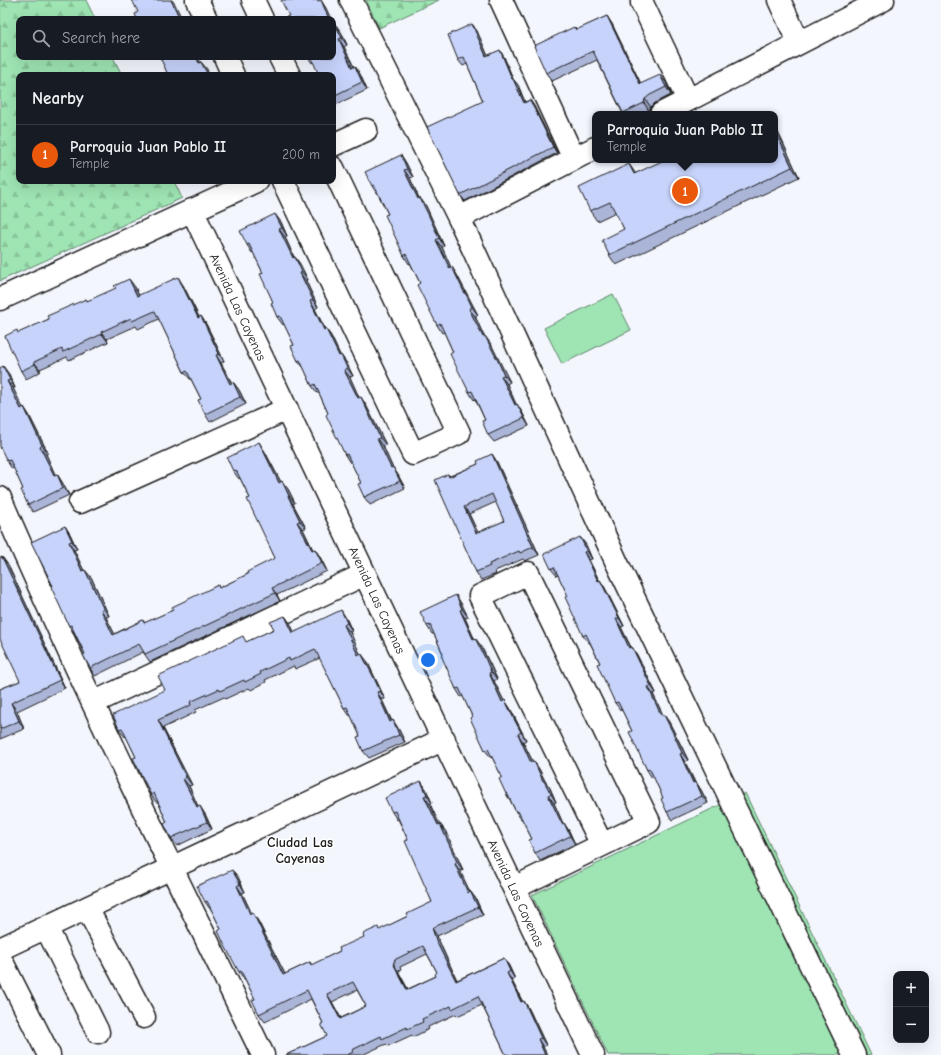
<!DOCTYPE html>
<meta charset="utf-8">
<style>
body{margin:0;font-family:"Comic Neue",sans-serif;background:#242831;color:#f1f3f6}
.controls{position:absolute;right:12px;bottom:12px;display:grid;overflow:hidden;border-radius:8px;box-shadow:0 4px 16px #0002}
.controls button{width:36px;height:36px;display:grid;place-items:center;padding:0;border:0;border-bottom:1px solid #363941;background:#171b24;color:#f1f3f6;font:20px sans-serif}
.you{position:absolute;left:428px;top:660px;width:14px;height:14px;margin:-10px;border:3px solid #fff;border-radius:50%;background:#1a73e8;box-shadow:0 0 0 6px #1a73e833}
.badge{display:grid;place-items:center;width:26px;height:26px;border-radius:50%;background:#ea580c;color:#fff;font-size:13px;font-weight:700}
.pin{position:absolute;translate:-50% -50%;border:2px solid #fff;box-shadow:0 1px 4px #0006}
.popup{position:absolute;left:592px;top:111px;width:186px;height:52px;box-sizing:border-box;display:grid;place-content:center;border-radius:8px;background:#171b24;filter:drop-shadow(0 1px 3px #0005);font-size:13px;white-space:nowrap;color:#9ea1a6}
.popup b{font-size:15px;color:#f1f3f6}
.popup::after{content:'';position:absolute;left:50%;top:100%;margin-left:-8px;border:8px solid transparent;border-top-color:#171b24}
.list{margin:0;padding:0;list-style:none}
h2{display:flex;justify-content:space-between;align-items:center;height:52px;margin:0;padding:0 16px;font-size:17px}
h2 small{font-size:13px;font-weight:400;color:#9ea1a6}
.list li{display:grid;grid-template-columns:26px 1fr auto;gap:12px;align-items:center;box-sizing:border-box;height:60px;padding:0 16px;border-top:1px solid #363941}
.list b{display:block;font-size:15px;white-space:nowrap}
.list p{margin:0;font-size:13px;white-space:nowrap;color:#9ea1a6}
.list em{font-size:13px;font-style:normal;color:#9ea1a6}
.icon{flex:none;width:22px;height:22px;fill:none;stroke:currentColor;stroke-width:2;stroke-linecap:round;stroke-linejoin:round}
.map{position:relative;flex:none;width:941px;height:1055px;overflow:hidden}
.search{position:absolute;background:#171b24;box-shadow:0 4px 16px #0002;left:16px;top:16px;width:320px;height:44px;display:flex;align-items:center;gap:10px;box-sizing:border-box;padding:0 14px;border-radius:8px;color:#9ea1a6;font-size:15px}
.panel{position:absolute;background:#171b24;box-shadow:0 4px 16px #0002;left:16px;top:72px;width:320px;height:112px;border-radius:8px}
.map>svg:first-child{display:block}
</style>
<div class="map">
<svg width="941" height="1055" viewBox="0 0 941 1055">
<defs>
<pattern id="forest-firs" width="22" height="20" patternUnits="userSpaceOnUse"><rect width="22" height="20" fill="#9ee5b3"/><path d="M5 1l3.5 6h-7zM16 11l3.5 6h-7z" fill="#88c499"/></pattern>
</defs>
<rect width="100%" height="100%" fill="#f4f6fe"/>
<filter id="ink" filterUnits="userSpaceOnUse"><feTurbulence type="fractalNoise" baseFrequency=".025" numOctaves="2"/><feDisplacementMap in="SourceGraphic" scale="8" xChannelSelector="R" yChannelSelector="G"/><feConvolveMatrix kernelMatrix="1 2 1 2 8 2 1 2 1" color-interpolation-filters="sRGB"/></filter>
<g filter="url(#ink)">
<path fill="#9ee5b3" stroke="#5d8068" d="M613,294L631,330L562,364L544,328Z
M745,793L871,1055H608L532,895Z"/>
<path fill="url(#forest-firs)" stroke="#5d8068" d="M0,0H86L95,19H19V57H113L122,75H19V181H174L182,198L0,281Z
M366,0H439L379,28Z"/>
<g fill="none" stroke-linecap="round" stroke-linejoin="round">
<defs>
<path id="minor" d="M197,0L206,19
M253,0L262,19
M351,0L459,218L617,563L854,1055
M501,0L574,159
M779,0L799,43
M642,3L688,100
M225,57L233,75
M280,57L289,75
M661,114L883,0
M333,145L366,130
M283,181L413,454L459,433L333,168
M192,210L593,1055
M459,218L595,148
M0,299L256,181
M0,498C82,687 173,871 263,1055
M80,502L287,409
M93,703L365,574
M514,888L649,822L528,573L480,596L602,845
M87,908L144,1017
M46,927L98,1032
M0,949L444,739
M0,958L49,1055"/>
</defs>
<use href="#minor" stroke="#1c1c1c" stroke-width="25"/>
<use href="#minor" stroke="#fff" stroke-width="22"/>
</g>
<path fill="#abb5d8" stroke="#1c1c1c" fill-rule="evenodd" d="M607,16L612,24L641,84L666,82L671,95L655,103L651,107L649,111L643,114H623L597,60L552,81L546,73L574,27L577,30Z
M333,23L334,25L335,24L341,32L347,45L344,47L354,67L360,74L367,90L333,106V75L313,62L312,63L308,57H333Z
M472,24L477,31L488,56L504,57L513,79L518,85L525,102L530,100L534,106L557,153L465,201L460,195L483,101L467,64L463,66L458,60Z
M775,126L799,177L616,265L609,255L624,229L616,212L597,221L590,211L636,173Z
M401,155L406,163L413,177L410,178L419,198H420L426,206L444,246L442,247L451,268L452,267L457,275L468,296L471,302L478,315L475,316L484,337L491,344L503,369L510,382L507,384L516,404L522,412L529,426L494,442L488,435L485,420L475,399L474,400L469,392L453,352L444,332L442,333L437,325L420,283L410,263L409,264L404,256L388,214L378,194H377L372,186Z
M281,222L287,236L285,237L294,257H295L300,264L308,280L306,281L318,307L315,309L325,329H326L331,336L340,355L346,362L353,376L350,377L359,398L366,405L386,445L383,446L392,467L398,475L405,488L370,505L364,497L361,483L351,462L350,463L345,455L328,413L319,393H317L312,386L304,368L298,361L294,345L284,324L283,325L277,317L273,302L263,273L253,252L252,253L247,245Z
M183,285L199,317L201,316L206,324L214,340L224,361L221,363L232,383L233,382L239,390L246,404L210,422L205,414L201,399L191,379H190L184,372L159,319L138,329L136,326L107,339L108,342L69,360L67,357L40,369V372L26,379L21,371L19,333L49,319L86,299L88,301L135,287L139,296Z
M0,368L9,374L15,388H13L22,408L24,407L29,415L48,453L46,454L55,475L57,474L62,482L69,495L33,512L28,505L23,489L14,468L12,469L7,461Z
M264,450L281,482L288,489L295,503L293,504L306,528L303,529L313,550L315,549L320,557L327,571L277,595L280,601L150,662L143,652L95,676L90,668L85,654L75,634L69,626L53,586L65,526L70,534L77,549L74,550L84,571L91,577L109,616L106,617L114,634L143,620L145,623L173,610L218,585L219,588L248,574L275,558L250,498L240,478L239,479L233,471Z
M492,454L497,462L539,555L525,561L523,559L495,571L496,574L481,580L476,572L448,474L450,476L478,464ZM496,502L504,521L478,533L469,514Z
M580,537L586,545L592,559L589,560L599,580H600L605,588L624,626L621,627L631,647H632L637,655L656,693L653,694L663,715H664L669,722L682,747L688,760L685,762L695,782H696L701,790L708,803L672,820L667,812L663,798L654,777L652,778L647,770L632,731L622,710L621,711L615,703L600,663L590,643H589L583,636L568,596L558,575L557,576L551,569Z
M2,557L8,565L65,688L17,711L24,729L0,739V689L20,681Z
M461,603L468,617L465,618L474,638H475L481,646L491,666L497,679L494,681L504,701L510,708L526,740L523,742L533,762L539,769L545,781L550,788L556,802L554,803L563,824L564,823L569,831L575,844L540,861L535,853L532,839L522,819H521L516,812L510,800L506,794L502,777L492,757L491,758L485,750L472,716L463,696L461,697L456,689L443,654L434,634H432L427,626Z
M285,616L290,623L294,632L346,618L352,631L350,632L360,654L367,661L378,684L385,699L382,700L392,721L398,728L405,742L369,758L363,751L360,736L351,715L350,716L344,708L320,658L295,669L294,666L265,680L266,682L251,690L249,688L225,699L224,697L195,710L196,712L163,728L192,785L189,786L198,807L205,814L212,829L177,846L171,838L167,822L158,802H156L151,795L136,757L126,736L125,737L119,729L165,690L247,642L274,629Z
M421,781L426,789L432,803L430,804L439,824H440L446,832L463,870L460,871L470,892V891L476,899L483,915L437,936L443,950L457,980L504,958L509,966L515,979L512,981L523,1002L524,1001L529,1009L546,1045L543,1047L547,1055H506L482,1005L457,1016L456,1014L428,1027L429,1029L413,1037L412,1035L388,1046L386,1044L362,1055H286L327,1036L323,1023L311,999L265,1022L259,1014L255,999L245,979H244L239,972L221,929L211,909H210L205,902L232,870L238,877L245,892L242,893L252,914L258,921L285,974L310,962L312,965L340,951L380,930L408,916L432,902L408,840L398,819L397,820L392,812ZM427,954L437,972L436,976L408,989L398,971L401,970L400,967ZM357,990L366,1006L341,1018L332,1002Z"/>
<path fill="#8b94b0" stroke="#1c1c1c" d="M171,0H172L175,4L182,19H180Z
M321,0L326,8L331,19H329Z
M607,16L612,24L645,92L640,84Z
M335,24L341,32L347,45L342,38Z
M472,24L477,31L491,63L486,56Z
M339,39L344,47L358,75L352,68Z
M500,50L504,57L516,86L512,79Z
M196,57H198L204,70L199,63Z
M201,62L207,69L209,75H208Z
M355,66L360,74L367,90L362,82Z
M660,75L666,82L671,95L666,87Z
M513,79L518,85L528,109L524,103Z
M645,99L651,107L649,111L644,103Z
M530,100L534,106L557,153L553,147Z
M775,126L799,177L792,167L775,131Z
M401,155L406,163L413,177L407,169Z
M629,164L636,174H634Z
M404,170L410,178L423,207L418,199Z
M420,198L426,206L444,246L439,238Z
M275,214L281,222L287,236L282,228Z
M279,229L285,237L298,266L293,258Z
M436,240L442,247L455,276L450,269Z
M295,257L300,264L308,280L302,272Z
M452,267L457,275L478,315L472,307L465,294Z
M300,273L306,281L318,307L313,300Z
M178,277L183,285L203,325L198,318Z
M129,279L135,287L143,304L137,296Z
M310,301L315,309L329,337L324,330Z
M469,309L475,316L488,345L483,337Z
M201,316L206,324L224,361L219,354Z
M326,329L331,336L344,363L339,356Z
M101,332L107,339L108,342L102,334Z
M485,336L491,344L510,382L504,375Z
M216,355L221,363L236,391L230,384Z
M341,355L346,362L353,376L347,368Z
M34,362L40,369V372L35,364Z
M3,366L9,374L15,388L10,380Z
M344,370L350,377L363,406L358,398Z
M501,376L507,384L520,413L515,405Z
M7,381L13,388L27,416L21,409Z
M233,382L239,390L246,404L240,397Z
M361,397L366,405L386,445L380,438Z
M517,404L522,412L529,426L524,418Z
M24,407L29,415L48,453L42,445Z
M377,439L383,446L396,475L391,468Z
M259,442L264,450L285,490L279,483Z
M40,447L46,454L59,483L54,475Z
M492,454L497,462L539,555L533,547Z
M393,467L398,475L405,488L400,481Z
M57,474L62,482L69,495L63,488Z
M282,481L288,489L295,503L289,496Z
M288,496L293,504L306,528L300,521Z
M464,507L469,514L482,541L476,533Z
M297,522L303,529L317,558L312,550Z
M65,526L70,534L77,549L72,541Z
M580,537L586,545L592,559L587,551Z
M69,542L74,550L88,579L82,571Z
M315,549L320,557L327,571L322,563Z
M584,552L589,560L603,589L598,581Z
M2,557L8,565L65,688L60,680Z
M85,570L91,577L109,616L103,608Z
M600,580L605,588L624,626L619,618Z
M272,588L277,595L280,601L275,593Z
M456,595L461,603L468,617L462,609Z
M101,610L106,617L119,642L113,635Z
M341,610L346,618L352,631L347,623Z
M460,610L465,618L478,647L473,639Z
M285,616L290,623L298,640L293,633Z
M616,619L621,627L635,656L629,648Z
M344,625L350,632L364,662L358,655Z
M475,638L481,646L497,679L491,672Z
M632,647L637,655L656,693L651,686Z
M361,653L367,661L385,699L380,691Z
M489,673L494,681L508,709L502,702Z
M648,687L653,694L667,723L661,715Z
M377,692L382,700L395,729L390,722Z
M505,700L510,708L526,740L521,732Z
M11,703L17,711L24,729L19,721Z
M664,715L669,722L688,760L682,753Z
M158,720L163,728L192,785L186,777Z
M393,720L398,728L405,742L399,735Z
M518,734L523,742L537,770L531,763Z
M680,754L685,762L698,790L693,783Z
M534,761L539,769L545,781L550,788L556,802L543,781Z
M183,779L189,786L202,815L197,807Z
M421,781L426,789L432,803L427,795Z
M696,782L701,790L708,803L702,796Z
M548,795L554,803L567,832L562,824Z
M424,796L430,804L443,832L438,825Z
M200,806L205,814L212,829L207,822Z
M564,823L569,831L575,844L570,836Z
M440,824L446,832L463,870L457,862Z
M455,864L460,871L474,900L468,893Z
M232,870L238,877L245,892L240,884Z
M237,886L242,893L256,922L250,914Z
M470,891L476,899L483,915L478,907Z
M253,913L258,921L289,982L283,975Z
M432,928L437,936L443,950L461,989L456,981L437,943Z
M504,958L509,966L515,979L510,971Z
M393,963L398,971L412,997L407,990Z
M507,973L512,981L526,1010L521,1002Z
M327,994L332,1002L345,1026L340,1019Z
M524,1001L529,1009L546,1045L541,1038Z
M538,1039L543,1047L547,1055H545Z"/>
<path fill="#c7d3fb" stroke="#1c1c1c" fill-rule="evenodd" d="M132,0H171L180,19H137L135,14L138,12Z
M281,0H318V1L321,0L329,19H287L286,17L289,16Z
M607,16L640,84L660,75L666,87L650,95L645,99L644,103L623,113L593,51L546,73L534,46L574,27L576,30Z
M335,24L342,38L339,39L352,68L355,66L362,82L333,96V75H319L311,57H333V25Z
M472,24L486,56L500,50L512,79H513L524,103L530,100L553,147L460,195L427,127L483,101L464,57L458,60L448,35Z
M160,57H196L199,63L201,62L208,75H168Z
M775,131L792,167L609,255L602,240L624,229L610,202L590,211L579,188L629,164L634,174L662,161V160H775Z
M401,155L407,169L404,170L418,199L420,198L428,214L439,238L436,240L450,269L452,267L465,294H466L472,307L469,309L483,337L485,336L498,361L504,375L501,376L515,405L517,404L524,418L488,435L482,421L485,420L472,391L469,392L450,354L453,352L440,323L437,325L417,285L420,283L406,254L404,256L385,215L388,214L374,185L372,186L365,172Z
M275,214L282,228L279,229L293,258L295,257L302,272L300,273L313,300L310,301L324,330L326,329L339,356L341,355L347,368L344,370L358,398L361,397L380,438L377,439L391,468L393,467L400,481L364,497L358,484L361,483L347,454L345,455L326,415L328,413L315,384L312,386L300,360L298,361L291,346L294,345L280,316L277,317L271,303L273,302L260,274L263,273L249,244L247,245L240,231Z
M178,277L198,318L201,316L209,333L219,354L216,355L230,384L233,382L240,397L205,414L198,400L201,399L187,371L184,372L155,311L132,321L131,318L101,332L102,334L63,352L62,349L34,362L35,364L21,371L5,336L17,330L18,333L49,319L47,316L86,299L87,301L116,288L114,286L129,279L137,296Z
M3,366L10,380L7,381L21,409L24,407L39,439L42,445L40,447L54,475L57,474L63,488L28,505L21,490L23,489L10,460L7,461L0,447V368Z
M259,442L279,483L282,481L289,496H288L300,521L297,522L312,550L315,549L322,563L272,588L275,593L145,654L139,644L90,668L83,655L85,654L71,625L69,626L51,587L53,586L31,542L65,526L72,541L69,542L82,571L85,570L103,608L101,610L113,635L143,620L144,623L173,610L172,607L218,585L219,588L248,574L247,572L275,558L247,499L250,498L236,470L233,471L227,458Z
M492,454L533,547L520,553L519,551L489,564L490,566L476,572L435,480L448,474L449,477L478,464L477,461ZM492,494L504,521L476,533L464,507Z
M580,537L587,551L584,552L598,581L600,580L619,618L616,619L629,648L632,647L644,672L651,686L648,687L661,715H664L676,739L682,753L680,754L693,783L696,782L702,796L667,812L661,799L663,798L650,769L647,770L636,747L629,732L632,731L618,702L615,703L597,664L600,663L586,634L583,636L565,597L568,596L554,567L551,569L544,554Z
M2,557L60,680L11,703L19,721L0,729V689L20,681L0,639V558Z
M456,595L462,609L460,610L473,639L475,638L485,658L491,672L489,673L502,702L505,700L514,719L521,732L518,734L531,763L534,761L543,781H544L551,794L548,795L562,824L564,823L570,836L535,853L529,840L532,839L518,811L516,812L507,793L506,794L499,779L502,777L488,749L485,750L477,733L470,718L472,716L459,688L456,689L441,655L443,654L430,625L427,626L420,612Z
M341,610L347,623L344,625L358,655L361,653L373,676L380,691L377,692L390,722L393,720L399,735L363,751L357,737L360,736L347,707L344,708L315,649L290,661L289,658L260,672L261,674L245,682L244,680L220,691L219,689L190,702L191,705L158,720L186,777L183,779L197,807L200,806L207,822L171,838L164,824L167,822L154,793L151,795L133,758L136,757L122,728L119,729L113,715L165,690L158,676L243,636L246,642L274,629L270,622L285,616L293,633Z
M421,781L427,795L424,796L438,825L440,824L457,862L455,864L468,893L470,891L478,907L432,928L437,943L456,981L504,958L510,971L507,973L521,1002L524,1001L541,1038L538,1039L545,1055H509L508,1054L506,1055L478,996L452,1009L451,1006L422,1019L423,1022L407,1029V1027L382,1039L381,1036L352,1050L353,1052L347,1055H286L327,1036L321,1024L323,1023L307,990L259,1014L252,1000L255,999L241,971L239,972L224,944L218,931L221,929L207,901L205,902L197,886L232,870L240,884L237,886L250,914L253,913L283,975L310,962L311,965L340,951L339,948L364,937L363,934L378,927L379,930L408,916L407,914L432,902L405,841L408,840L395,811L392,812L385,798ZM423,946L437,972L435,974L436,976L407,990L393,963L395,962L394,960ZM353,982L366,1006L340,1019L327,994Z"/>
</g>
<g text-anchor="middle" dominant-baseline="central" stroke-width="3" stroke-linejoin="round" paint-order="stroke">
<g font-size="13" fill="#1c1c1c" stroke="#fff">
<text transform="translate(238 307) rotate(65)">Avenida Las Cayenas</text>
<text transform="translate(377 600) rotate(65)">Avenida Las Cayenas</text>
<text transform="translate(516 893) rotate(65)">Avenida Las Cayenas</text>
</g>
<g font-size="14" font-weight="bold" fill="#1c1c1c" stroke="#fff">
<text x="300" y="842">Ciudad Las<tspan x="300" dy="16">Cayenas</tspan></text>
</g>
</g>
</svg>
<div class="controls">
<button>+</button>
<button>−</button>
</div>
<div class="you"></div>
<div class="pin badge" style="left:685px;top:191px">1</div>
<div class="popup"><b>Parroquia Juan Pablo II</b>Temple</div>
<div class="search"><svg class="icon" aria-label="search" viewBox="0 0 24 24"><circle cx="10" cy="10" r="6"/><path d="M15 15l6 6"/></svg>Search here</div>
<section class="panel">
<h2>Nearby<small></small></h2>
<ul class="list">
<li><span class="badge">1</span><div><b>Parroquia Juan Pablo II</b><p>Temple</p></div><em>200 m</em></li>
</ul>
</section>
</div>
